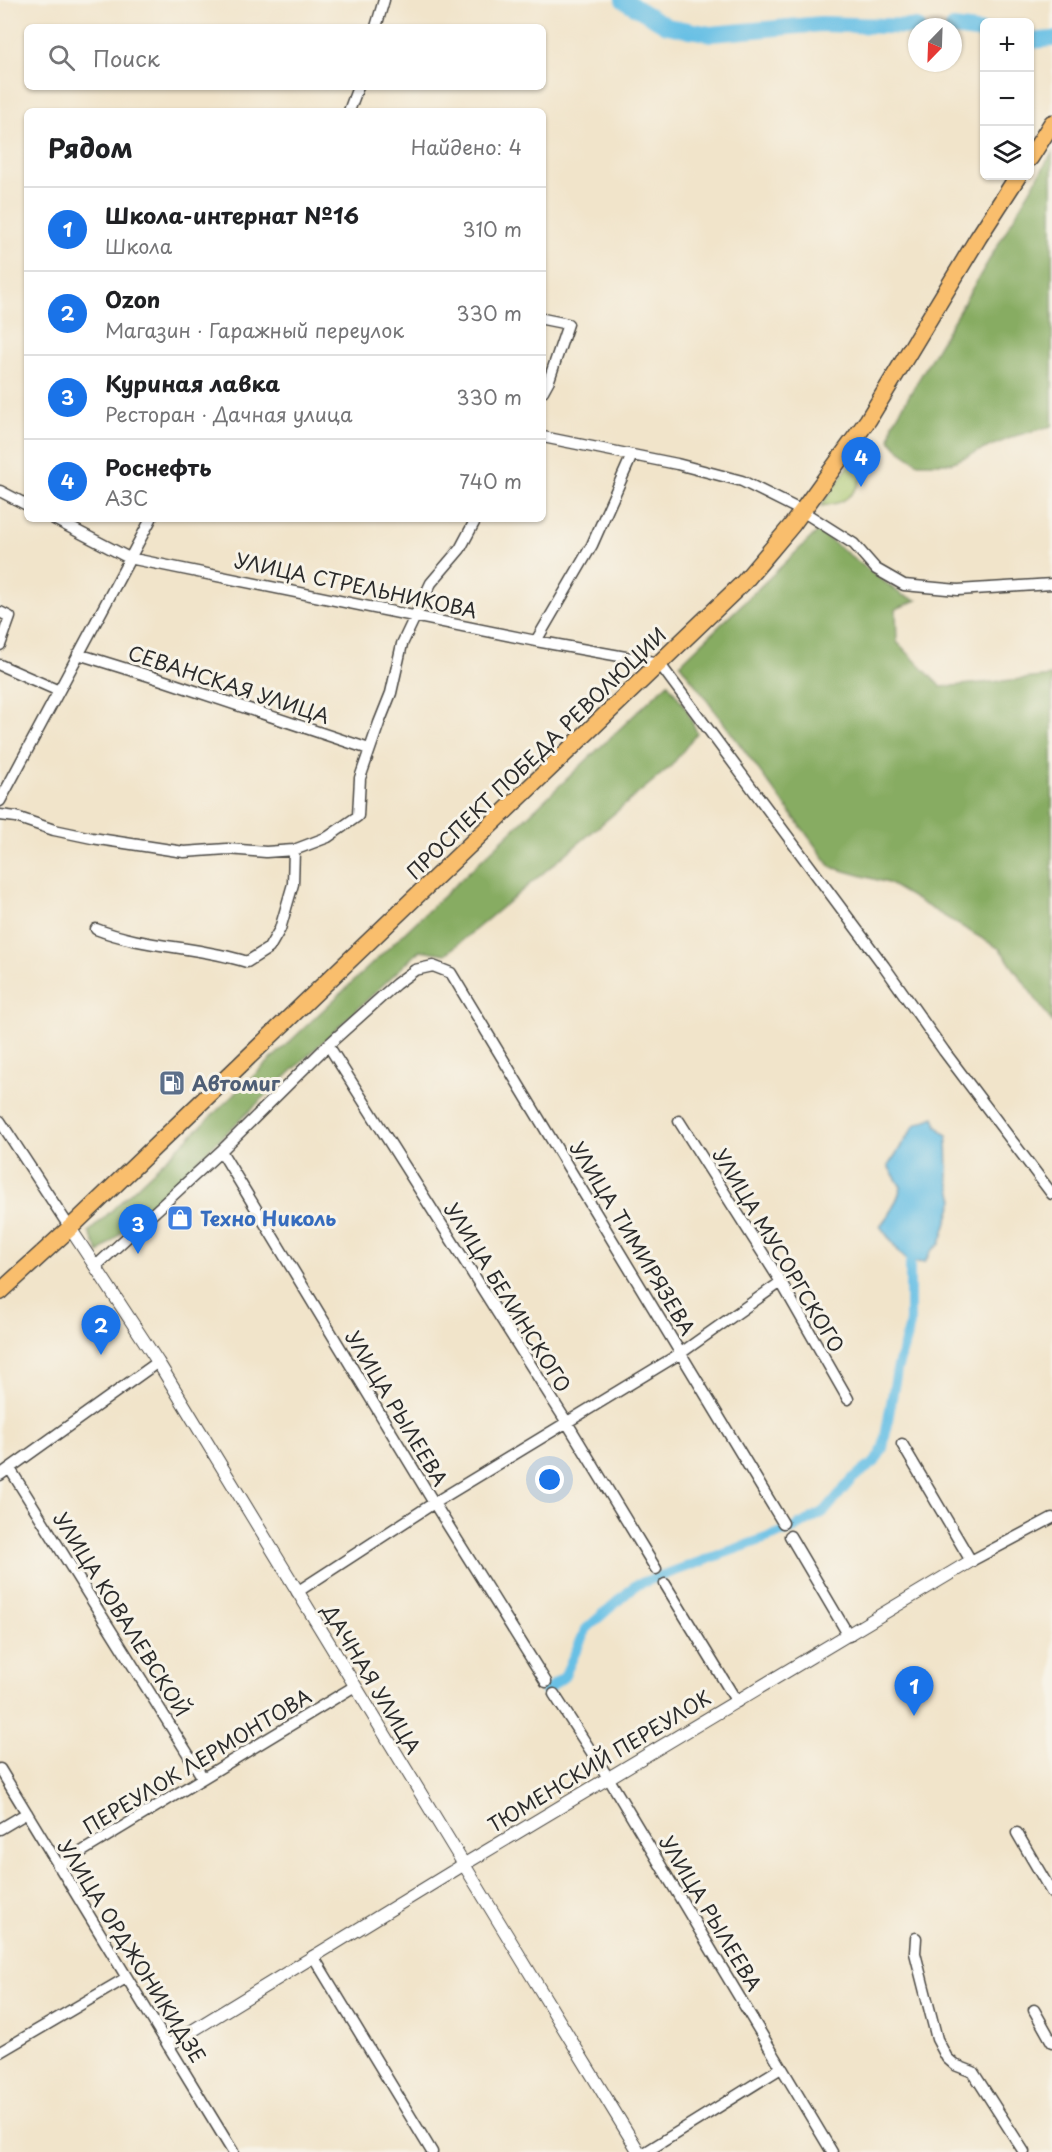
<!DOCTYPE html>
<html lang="ru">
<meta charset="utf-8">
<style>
body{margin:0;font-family:"Playpen Sans",sans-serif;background:#f2f2f2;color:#202124}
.controls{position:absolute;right:18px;top:18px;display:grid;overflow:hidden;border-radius:9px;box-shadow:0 2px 4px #0004}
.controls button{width:54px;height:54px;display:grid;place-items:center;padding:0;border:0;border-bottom:2px solid #e0e0e0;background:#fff;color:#202124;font:30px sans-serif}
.compass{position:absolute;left:908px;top:18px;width:54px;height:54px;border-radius:50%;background:#fff;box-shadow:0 2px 4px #0004;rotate:203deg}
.you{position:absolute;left:550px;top:1480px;width:21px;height:21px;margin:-15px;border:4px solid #fff;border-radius:50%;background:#1a73e8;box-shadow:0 0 0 9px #1a73e833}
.badge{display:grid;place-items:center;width:39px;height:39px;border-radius:50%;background:#1a73e8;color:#fff;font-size:20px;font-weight:700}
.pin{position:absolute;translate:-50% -50px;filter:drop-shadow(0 2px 3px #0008)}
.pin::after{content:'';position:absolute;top:32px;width:21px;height:18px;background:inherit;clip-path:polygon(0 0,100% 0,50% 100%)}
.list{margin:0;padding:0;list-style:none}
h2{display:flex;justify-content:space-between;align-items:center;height:78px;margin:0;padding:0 24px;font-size:26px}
h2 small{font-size:20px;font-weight:400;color:#757577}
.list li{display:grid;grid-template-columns:39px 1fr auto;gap:18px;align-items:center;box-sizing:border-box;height:84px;padding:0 24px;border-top:2px solid #e0e0e0}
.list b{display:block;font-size:22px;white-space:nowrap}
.list p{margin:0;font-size:20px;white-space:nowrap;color:#757577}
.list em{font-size:20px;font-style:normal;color:#757577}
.icon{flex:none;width:33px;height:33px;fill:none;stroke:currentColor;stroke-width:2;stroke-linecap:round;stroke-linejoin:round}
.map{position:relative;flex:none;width:1052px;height:2152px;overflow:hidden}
.search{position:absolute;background:#fff;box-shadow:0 2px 4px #0004;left:24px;top:24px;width:522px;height:66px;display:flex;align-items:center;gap:15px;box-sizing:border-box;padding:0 21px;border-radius:9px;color:#757577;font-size:22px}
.panel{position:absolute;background:#fff;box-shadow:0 2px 4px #0004;left:24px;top:108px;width:522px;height:414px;border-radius:9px}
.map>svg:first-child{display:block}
</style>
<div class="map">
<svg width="1052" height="2152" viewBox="0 0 1052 2152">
<rect width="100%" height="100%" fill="#f7f3e8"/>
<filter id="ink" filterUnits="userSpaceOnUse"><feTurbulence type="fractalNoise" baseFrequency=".0167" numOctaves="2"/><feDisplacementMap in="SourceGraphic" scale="12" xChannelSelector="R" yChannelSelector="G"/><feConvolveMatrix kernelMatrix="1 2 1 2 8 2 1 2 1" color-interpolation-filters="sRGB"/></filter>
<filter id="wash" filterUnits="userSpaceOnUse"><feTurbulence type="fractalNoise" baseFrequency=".008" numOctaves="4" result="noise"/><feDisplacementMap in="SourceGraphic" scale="24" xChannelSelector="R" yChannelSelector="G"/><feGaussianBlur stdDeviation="1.35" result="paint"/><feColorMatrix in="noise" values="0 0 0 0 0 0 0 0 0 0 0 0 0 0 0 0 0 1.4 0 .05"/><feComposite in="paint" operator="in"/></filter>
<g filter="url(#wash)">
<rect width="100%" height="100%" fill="#f1e4ca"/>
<path fill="#aac870" stroke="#6a7a4e" stroke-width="1.5" d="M868,438C868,460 864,491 840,502C835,504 828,505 821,506Z"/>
<path fill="#87ac62" stroke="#596c46" stroke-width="1.5" d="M1052,153V426L1015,436L951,463H918L902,452L890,440L893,423Z
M818,531L902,595L917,600L896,609L897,642L941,687L1052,676V1022L1000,949L888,883L831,867L680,664Z
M668,683L687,710L697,733L671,766L446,954L420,950L99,1253L89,1232Z"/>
<path fill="#68c0e5" stroke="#4a7688" stroke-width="1.5" d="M934,1117L937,1126L947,1136L948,1177L954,1200L940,1244L931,1251L925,1262L910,1263L900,1253L880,1226C890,1214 897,1203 901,1187L888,1166L915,1125Z"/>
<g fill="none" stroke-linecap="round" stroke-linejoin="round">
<path stroke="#68c0e5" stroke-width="10" d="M545,1691L564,1677L586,1629L636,1585L794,1528L825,1511L852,1479L875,1462L883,1448L897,1370L910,1325V1263"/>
<path stroke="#68c0e5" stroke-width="16" d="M623,0L667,26L711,34L821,24L917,27
M953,28L984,32
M1030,41L1052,39"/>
</g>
</g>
<g filter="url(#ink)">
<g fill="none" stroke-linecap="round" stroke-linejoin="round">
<defs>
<path id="minor" d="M376,27L384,0
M349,111L358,87
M543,319L568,324L549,380L543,391
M543,437L677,464L742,481L802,511L854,544L876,569L904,585L958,590L1052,584
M0,491L27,505
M54,519L129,558L536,641L659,663L884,966L944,1051L1052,1194
M0,612L10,617L0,645
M536,641L592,545L632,455
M78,654L159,679L369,749
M0,665L59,691
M0,801L151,519
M0,815L16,817L54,830L92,838L184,852L227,849L266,852L294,850L328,837L358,816L360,778L379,723L391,693L402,644L431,583L460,549L476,519
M96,929C144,948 198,946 247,962L269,948L280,929L293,884L294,850
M328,1045L566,1421L656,1569
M0,1121L70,1228
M679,1121L781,1282L848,1399
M221,1151L434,1503L546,1682
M96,1266L221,1151L328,1045L396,984L415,970L433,966L451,973L783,1523
M902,1444L971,1561L1052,1518
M10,1469L203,1778
M0,1475L158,1362
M790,1536L849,1636
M665,1584L737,1702
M297,1592L434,1503L681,1353L781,1282
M554,1694L609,1779L832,2152
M0,1769L233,2152
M0,1829L27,1813
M1017,1833L1052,1893
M58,1866L355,1686
M916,1938L915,1953L937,2039L947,2058L955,2065L973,2072L1024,2152
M313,1956L432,2152
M1034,2010L1052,2042
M0,2052L126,1978
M646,2152L781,2068"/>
<path id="tertiary" d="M70,1228L158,1362L639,2152
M169,2045L463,1865L971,1561"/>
<path id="primary" d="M1030,158L1052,123
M0,1292L70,1228L744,582L792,525L868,420L978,238L1018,176"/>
</defs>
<use href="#minor" stroke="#494743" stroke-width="13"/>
<use href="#tertiary" stroke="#494743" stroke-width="14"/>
<use href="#primary" stroke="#494743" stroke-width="19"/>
<use href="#minor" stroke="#fff" stroke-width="10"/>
<use href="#tertiary" stroke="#fff" stroke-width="12"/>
<use href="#primary" stroke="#f9be6d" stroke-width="16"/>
</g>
</g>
<defs>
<symbol id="fuel-square" viewBox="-11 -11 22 22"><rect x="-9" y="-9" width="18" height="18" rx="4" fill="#5c6f8a" stroke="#f7f3e8"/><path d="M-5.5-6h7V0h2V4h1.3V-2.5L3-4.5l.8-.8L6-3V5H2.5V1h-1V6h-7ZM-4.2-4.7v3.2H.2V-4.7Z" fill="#fff"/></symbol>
<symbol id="shop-square" viewBox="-11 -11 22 22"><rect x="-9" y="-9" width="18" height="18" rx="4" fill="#3f7fe0" stroke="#f7f3e8"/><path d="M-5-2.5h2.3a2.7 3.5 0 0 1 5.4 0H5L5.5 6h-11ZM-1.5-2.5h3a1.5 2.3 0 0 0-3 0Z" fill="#fff"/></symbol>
</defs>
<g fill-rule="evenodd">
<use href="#fuel-square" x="157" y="1068" width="30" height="30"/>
<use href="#shop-square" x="165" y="1203" width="30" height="30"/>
</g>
<g text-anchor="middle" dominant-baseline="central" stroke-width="6" stroke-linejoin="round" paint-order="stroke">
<g font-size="20" fill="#2b2b2b" stroke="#f7f3e8">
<text transform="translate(356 585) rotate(12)">УЛИЦА СТРЕЛЬНИКОВА</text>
<text transform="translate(229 684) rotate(18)">СЕВАНСКАЯ УЛИЦА</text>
<text transform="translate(536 753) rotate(-44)">ПРОСПЕКТ ПОБЕДА РЕВОЛЮЦИИ</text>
<text transform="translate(633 1238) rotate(59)">УЛИЦА ТИМИРЯЗЕВА</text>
<text transform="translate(779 1250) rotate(59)">УЛИЦА МУСОРГСКОГО</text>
<text transform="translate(508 1297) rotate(58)">УЛИЦА БЕЛИНСКОГО</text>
<text transform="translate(397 1408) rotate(59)">УЛИЦА РЫЛЕЕВА</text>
<text transform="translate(122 1614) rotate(58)">УЛИЦА КОВАЛЕВСКОЙ</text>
<text transform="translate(372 1679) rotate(59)">ДАЧНАЯ УЛИЦА</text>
<text transform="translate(197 1761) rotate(-31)">ПЕРЕУЛОК ЛЕРМОНТОВА</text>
<text transform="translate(599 1761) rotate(-31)">ТЮМЕНСКИЙ ПЕРЕУЛОК</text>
<text transform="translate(711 1913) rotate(59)">УЛИЦА РЫЛЕЕВА</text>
<text transform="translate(132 1951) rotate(58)">УЛИЦА ОРДЖОНИКИДЗЕ</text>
</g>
<g font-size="20" font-weight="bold" fill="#4e5e75" stroke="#f7f3e8" text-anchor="start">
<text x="192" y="1083">Автомиг</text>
</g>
<g font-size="20" font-weight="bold" fill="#366cbe" stroke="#f7f3e8" text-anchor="start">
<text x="200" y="1218">Техно Николь</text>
</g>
</g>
</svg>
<div class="controls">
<button>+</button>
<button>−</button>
<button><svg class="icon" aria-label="layers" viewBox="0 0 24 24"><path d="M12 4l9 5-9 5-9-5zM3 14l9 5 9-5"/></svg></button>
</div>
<svg class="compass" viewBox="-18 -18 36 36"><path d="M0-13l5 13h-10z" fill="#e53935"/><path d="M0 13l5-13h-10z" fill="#757577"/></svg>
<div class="you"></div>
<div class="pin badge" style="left:914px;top:1716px">1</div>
<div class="pin badge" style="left:101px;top:1355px">2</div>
<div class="pin badge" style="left:138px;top:1254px">3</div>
<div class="pin badge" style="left:861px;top:487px">4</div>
<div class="search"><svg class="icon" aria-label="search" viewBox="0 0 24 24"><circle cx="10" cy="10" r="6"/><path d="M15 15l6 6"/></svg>Поиск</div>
<section class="panel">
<h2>Рядом<small>Найдено: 4</small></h2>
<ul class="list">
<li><span class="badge">1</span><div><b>Школа-интернат №16</b><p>Школа</p></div><em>310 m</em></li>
<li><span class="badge">2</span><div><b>Ozon</b><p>Магазин · Гаражный переулок</p></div><em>330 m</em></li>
<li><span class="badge">3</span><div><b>Куриная лавка</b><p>Ресторан · Дачная улица</p></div><em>330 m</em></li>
<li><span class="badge">4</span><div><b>Роснефть</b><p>АЗС</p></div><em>740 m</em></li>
</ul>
</section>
</div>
